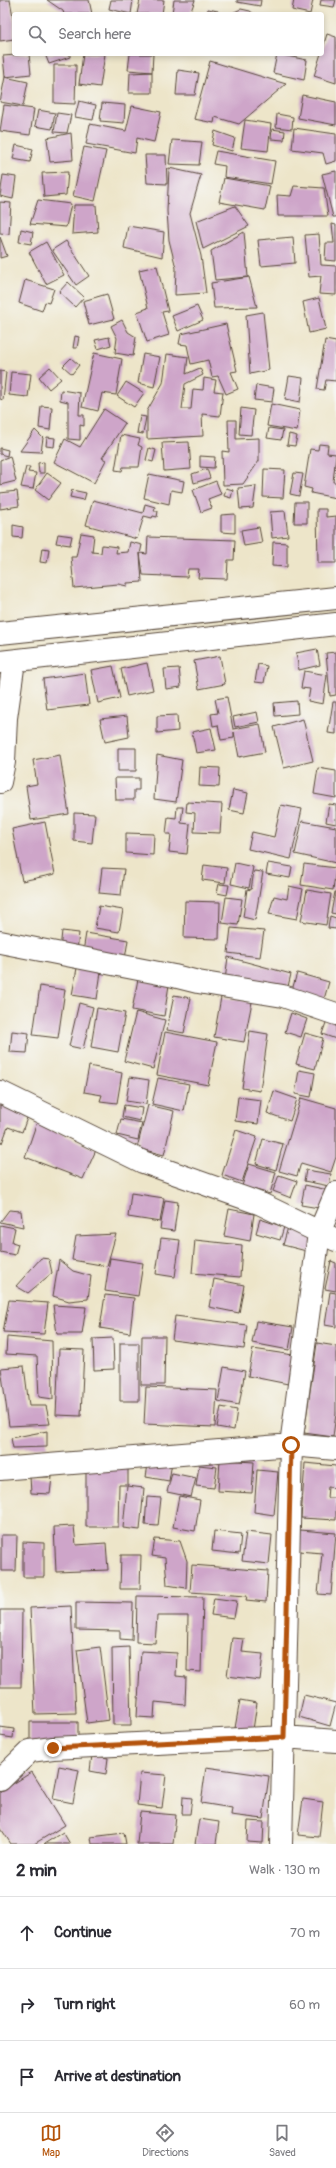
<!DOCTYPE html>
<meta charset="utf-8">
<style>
body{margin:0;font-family:Pangolin,sans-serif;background:#f2f2f3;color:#2b2b33}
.stop{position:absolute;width:12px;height:12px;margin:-9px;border:3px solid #b45309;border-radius:50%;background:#fff}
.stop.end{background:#b45309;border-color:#fff;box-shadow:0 1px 4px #0008}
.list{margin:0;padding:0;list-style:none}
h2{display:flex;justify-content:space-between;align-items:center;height:52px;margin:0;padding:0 16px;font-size:17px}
h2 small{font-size:13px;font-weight:400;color:#7c7c81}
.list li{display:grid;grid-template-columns:26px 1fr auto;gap:12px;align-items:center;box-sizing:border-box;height:72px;padding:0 16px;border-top:1px solid #e1e1e2}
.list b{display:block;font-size:15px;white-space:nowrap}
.list em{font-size:13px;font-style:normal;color:#7c7c81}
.icon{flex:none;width:22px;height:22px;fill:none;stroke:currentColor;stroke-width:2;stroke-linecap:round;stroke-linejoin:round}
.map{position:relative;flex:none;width:336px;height:1844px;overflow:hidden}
.search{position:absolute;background:#fff;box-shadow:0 2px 6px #0003;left:12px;right:12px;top:12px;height:44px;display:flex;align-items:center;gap:10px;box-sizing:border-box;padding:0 14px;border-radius:4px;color:#7c7c81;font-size:15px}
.sheet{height:268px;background:#fff}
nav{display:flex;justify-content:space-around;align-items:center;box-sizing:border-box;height:56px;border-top:1px solid #e1e1e2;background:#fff;font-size:11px;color:#7c7c81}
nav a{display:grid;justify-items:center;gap:2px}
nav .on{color:#b45309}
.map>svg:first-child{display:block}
</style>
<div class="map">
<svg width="336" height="1844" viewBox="0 0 336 1844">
<rect width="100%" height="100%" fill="#f6f6f2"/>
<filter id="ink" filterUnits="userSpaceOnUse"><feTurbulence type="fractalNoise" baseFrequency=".025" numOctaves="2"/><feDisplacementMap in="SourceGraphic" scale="8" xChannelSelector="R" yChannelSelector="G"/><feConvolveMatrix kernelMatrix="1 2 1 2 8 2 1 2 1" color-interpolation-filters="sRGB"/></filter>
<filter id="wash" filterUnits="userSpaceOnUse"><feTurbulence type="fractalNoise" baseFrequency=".012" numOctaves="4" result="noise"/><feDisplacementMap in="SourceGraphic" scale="16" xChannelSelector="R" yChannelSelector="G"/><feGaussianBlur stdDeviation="0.9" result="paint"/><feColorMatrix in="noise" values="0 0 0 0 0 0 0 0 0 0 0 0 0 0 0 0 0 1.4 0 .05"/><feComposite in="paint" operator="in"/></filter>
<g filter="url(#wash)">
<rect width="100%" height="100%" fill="#ede5c9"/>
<g id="blocks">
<path fill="#cea5c9" d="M0,0H10L14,22V39L0,41Z
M47,0H89L92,14H64L63,11Z
M111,0H133L131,14L109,9Z
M140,0H164L162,14H137Z
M174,0H195L190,14L172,13Z
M237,0H261L260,6L237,2Z
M294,0H313L310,14L292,10Z
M321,0H336L334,7L320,5Z
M208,9L218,11V14H207Z
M241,9L250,11L254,14H230Z
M327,34L336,37V83L314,76Z
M29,54L31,74L5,77L3,56Z
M45,54H70V57L49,64Z
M83,54H105L100,87L79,84Z
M130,54H153L152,72L128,70Z
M277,54L307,60L304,80L273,73Z
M210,61L286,84L239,124L215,117L214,123L194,119Z
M54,65H76L75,104L54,103Z
M178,70L199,73L195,95H176Z
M152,72V93H129L130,73Z
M5,77L28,82L23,106L0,102Z
M302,95L336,102V125L298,118Z
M79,101L96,105L93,120L75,117Z
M102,103L125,105L124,123L100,121Z
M4,105L34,109L30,135L0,131Z
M132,106L161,112L154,142L137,138L135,153L86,144L90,124L126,131Z
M38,110L55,113L52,129L35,126Z
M57,113L71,115L67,133L54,132Z
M277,114L293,117L292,129L276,127Z
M245,120L271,124L268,151L241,148Z
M294,128L336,134V161L326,164L323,153L292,149Z
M272,129L285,131L284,140L271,139Z
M215,131L235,138L232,151L212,145Z
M71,133L73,160L50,162L47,138Z
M172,140L202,142L199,165L169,164Z
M16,145L33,149L30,162L13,159Z
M84,147L106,151L95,201L73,196Z
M216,151L275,161L271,184L224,177L225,166L213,164Z
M145,155H166L167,184L147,183Z
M169,168L201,175L190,213L201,256L206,293L175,295L176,268L169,240L167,211Z
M336,171V217H333L322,174Z
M68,172L66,195L44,197L42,173Z
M3,175L16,177L13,199L0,196Z
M224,178L270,186L265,210L219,202Z
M294,186L324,188L328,216H278L277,195L291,196Z
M38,200L71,204L66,227L30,224Z
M0,202L11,203L9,234L0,233Z
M74,205H96L98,232L72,234Z
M235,206L249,226L203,249L196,221Z
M332,224L336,225V261L325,260L326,243H334Z
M128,226L164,232L162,257L124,248Z
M21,229L33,232L31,244L19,242Z
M244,232L248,277L215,280L211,251Z
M319,234L321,265L336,266V295L319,294L321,276L309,277L305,235Z
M0,237L7,256L0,258Z
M293,237L295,263L261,266L258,240Z
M66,241L89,276L76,285L52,250Z
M46,242L64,275L46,284L29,252Z
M157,266L168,311L162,312L169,335L147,342L137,312L148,308L139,270Z
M249,277L257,307L214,308L211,283Z
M25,280L54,289L49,303L45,302L42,311L19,303Z
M68,282L84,297L75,307L59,292Z
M107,294L114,319L89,325L83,301Z
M319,298L326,329L309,333L303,302Z
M197,306L203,320L178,331L172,316Z
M263,312L269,370L250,374L246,315Z
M122,320L128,332L136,337L133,356L115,353L117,338L111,326Z
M226,324L237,371L231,372L238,389L226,394L218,376L212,377L208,360L191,364L187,345L179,344L181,334Z
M75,336L79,337L77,348H73Z
M109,337L111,345L98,349L95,340Z
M325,340L336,342V381L326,380L324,390L317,389Z
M94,353L122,359L116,395L102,393L98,411L82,407Z
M143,354L160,357L154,387L138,383Z
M167,354L188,357L186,374L200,368L203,375L185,384L182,409H191L193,389L203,390L204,378L216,380L214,391L223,392L220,416L202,414L203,436L147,439V411L163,383Z
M71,358L79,365L72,374L63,366Z
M50,367L61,379L49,389L39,377Z
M0,371L6,372L3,400L0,399Z
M11,372L31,374L28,397L9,395Z
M289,376L303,378L300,402L285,399Z
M126,382L144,393L134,407L117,396Z
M256,385L274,388L272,402L254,400Z
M61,390L80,393L79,415H84V426L80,425V440L68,439V402L60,400Z
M271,404L300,410L297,431L267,426Z
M41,406L52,407L50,430L39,428Z
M241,408L254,410L251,435L239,434Z
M104,409L125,423L102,458L106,460L94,483L54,462L65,439L80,447Z
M140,416L146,417L143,434L137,433Z
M228,420H236V439L259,438V461L243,484L223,485L222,451L229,452Z
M269,428L283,430L281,440L267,438Z
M35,430L43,438L41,452L20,451Z
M289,434L297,436L295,446L287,445Z
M121,435L140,439L138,445L142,447L139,467H123L122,471L115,470Z
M47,437L55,438L54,447L46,446Z
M189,442L191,469L164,471L162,443Z
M319,444L328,445L327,453L336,454L333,482H336V498L311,493L312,489L304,487L310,449L318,450Z
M0,448L8,450L7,456L0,454Z
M149,448L156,450L153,462L146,460Z
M10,456L16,481L0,485V460Z
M200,456L215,457L214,468L200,467Z
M44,462V473H39L38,463Z
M26,467H30L28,472L36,473L33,489L21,487Z
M207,469L210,478L194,483L192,474Z
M264,469L285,470L283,498L263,497Z
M47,473L61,483L48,500L35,490Z
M294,473L303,474L299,496L290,494Z
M149,474L184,481L182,492L171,490L169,504L144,498Z
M216,481L221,494L208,499L212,508L201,512L193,490Z
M256,486L253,508L240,509L238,488Z
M226,488L233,490L231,498L224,496Z
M72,490L86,493L84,500L70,497Z
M17,491L19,506L0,509V493Z
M93,500L143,513L145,504L155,507L154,511H158L157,517L153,516L152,518L144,516L137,539L86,525Z
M295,502H307V523H294Z
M317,509H326V517L336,516V563H318Z
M285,511L288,536L272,538L270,512Z
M235,514V533L221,532V515Z
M13,525L23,527L22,538L13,537Z
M259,527L262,543L244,546L241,530Z
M81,533L94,535L92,552L101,553L102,545L117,547L116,553L128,552L130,542L142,545L140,554L142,582L127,583V586L118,584L74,588L71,557H76Z
M58,534L72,536L70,545L56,543Z
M148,537L235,540L234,560H228L227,579L198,578L199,569H188L187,577L143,575L140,553L147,554Z
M273,542L287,543V567L272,566Z
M42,548L49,549L47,563L40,562Z
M317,649L320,665L299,670L296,653Z
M336,652V695L330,696L326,653Z
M220,656L225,684L199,689L194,661Z
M147,663L153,690L127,696L121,669Z
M258,664L267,666L264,683L255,682Z
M113,666L120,698L98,703L91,670Z
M179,668L181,687L166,689L164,669Z
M304,671L327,675L323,704L308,701L310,689L301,688Z
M85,673L89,705L47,710L43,679Z
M227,697L233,729L260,724L265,752L239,757L234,732V738L221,740L218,725L213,726L211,714L218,713L215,699Z
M297,701L298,714L275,716L274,703Z
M333,702H336V734L328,733Z
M257,712L259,722L235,727L233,717Z
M177,715L178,731L157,733V716Z
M127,716L129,737L105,742L100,719Z
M303,719L313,761L284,768L274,727Z
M211,728L216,750L196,753L192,732Z
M118,748H136V771H118Z
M60,755L69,814L31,820L26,786L37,784L33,760Z
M157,755L182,760L176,802L154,799Z
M200,767L220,768L219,787L199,786Z
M318,768L336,771V798L314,794Z
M115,778H139V790H134V800H116Z
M233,790L248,793L244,813L229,810Z
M187,802L222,804L220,833L194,832L195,813L186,812Z
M329,804L336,805V824L326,822Z
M281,805L302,809L291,859L248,849L252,832L274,837Z
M177,807H183L181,823L190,824L187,854L169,852L171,834H166L168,817L176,818Z
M74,813L95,814L92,843L74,841Z
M302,821L336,827V863L295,854Z
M45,822L55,874L22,881L12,829Z
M126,833L154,834L153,855L126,853Z
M235,863L253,867L249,888L231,884Z
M268,863L292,867L290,878L266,874Z
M304,864L336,868L333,890L301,885Z
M204,865L227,868L225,883L202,880Z
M102,868L124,869L121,895L99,893Z
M254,871L263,872L255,920L243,917L247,889L251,890Z
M219,884L229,885L227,895L217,893Z
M289,886L303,889L297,919L269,914L274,896L287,899Z
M307,890L331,894L326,925L301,921Z
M335,892H336V914L331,913Z
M226,897L242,899L238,925L222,923Z
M185,901L220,902L219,939L184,938Z
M99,906L123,910L119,932L95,928Z
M330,916L336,918V929L328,928Z
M231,928L264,931L260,957L228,953Z
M62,931L79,933L77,951L60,950Z
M86,933L128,940L125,959L83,952Z
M228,957L291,974L285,999L225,980Z
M77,968L101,972L97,999L72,995Z
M297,973L329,982L322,1006L290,997Z
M138,979L169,985L164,1016L132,1010Z
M40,986L65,990L58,1038L33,1035Z
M174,995L191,998L184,1033L167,1030Z
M221,997L252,1002L244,1042L214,1037Z
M79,1003L93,1007L83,1049L69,1046Z
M97,1008L125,1013L118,1052L91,1047Z
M136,1012L165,1020L153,1069L124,1061Z
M291,1013L307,1019L301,1037L285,1032Z
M328,1017L336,1019V1039L322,1034Z
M12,1031L29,1033L27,1053L10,1052Z
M250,1031L268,1034L260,1091L242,1088Z
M165,1032L217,1042L208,1085L157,1075Z
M305,1033L323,1038L315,1069L296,1064Z
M89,1066L122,1073L117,1103L100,1101L102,1095L84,1092Z
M299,1070L315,1073L311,1097L295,1094Z
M130,1077L149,1080L146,1104L126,1101Z
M158,1078L189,1084L184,1111L152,1104Z
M274,1091L297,1099L290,1121L267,1113Z
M238,1097L261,1100L258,1124L235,1121Z
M301,1098L336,1108V1157L331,1172L301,1163L297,1176L279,1171Z
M0,1104L28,1115L22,1132L8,1127L2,1143L0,1142Z
M124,1105L142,1108L140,1121L122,1117Z
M148,1105L174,1111L164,1155L137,1148Z
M121,1119L142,1123L138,1140L117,1135Z
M37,1122L96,1150L83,1179L25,1157Z
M236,1130L257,1137L242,1182L222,1175Z
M263,1139L283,1144L276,1170L256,1164Z
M249,1164L276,1172L270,1194L242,1186Z
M306,1170L331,1174L329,1186L304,1181Z
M279,1175L297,1181L291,1198L273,1191Z
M305,1185L328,1190L325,1209L301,1205Z
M131,1193L164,1198L160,1222L128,1217Z
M165,1200L178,1202L174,1231L160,1229Z
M229,1209L254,1214L250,1241L224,1236Z
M9,1210L21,1211L23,1227L0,1222Z
M260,1219L284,1227L280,1240L256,1233Z
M0,1225L15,1228L12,1242L18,1244L15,1255L0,1252Z
M288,1227L315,1234L310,1252L283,1245Z
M116,1234L107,1266L72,1260L76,1236Z
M161,1238L180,1240L175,1277L156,1274Z
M195,1240L242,1245L240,1277L192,1273Z
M41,1258L49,1259L52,1273L28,1293L16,1286Z
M110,1258L143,1263L138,1296L105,1291Z
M59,1260L73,1271L91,1276L88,1299L69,1301L53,1296Z
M331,1261L336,1263V1291L325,1289Z
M214,1279L244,1285L239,1313L209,1307Z
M330,1292L336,1293V1327L325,1325Z
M105,1295L134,1298L130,1333L100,1328Z
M9,1300L48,1303L44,1334L3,1332Z
M53,1305L86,1307L82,1334H57Z
M175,1316L247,1325L244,1349L172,1340Z
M256,1321L293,1327L289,1350L252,1343Z
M142,1336H165L164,1385H141Z
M7,1337L52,1341L53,1399L39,1397L37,1356L6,1354Z
M113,1338L114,1369L94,1370L93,1339Z
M120,1343H139V1401H120Z
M317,1343L336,1346V1414L333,1437L304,1433Z
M59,1349L84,1350L81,1416L56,1415Z
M253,1349L293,1355L288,1384L248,1376Z
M24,1366L29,1406H46L50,1424L9,1426L1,1368Z
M224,1367L245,1371L239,1405L218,1401Z
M146,1387L217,1390L215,1427L144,1424Z
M221,1407L237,1410L234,1430L217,1427Z
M47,1431V1447L13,1448L11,1438Z
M149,1458L172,1462L169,1481L146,1477Z
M220,1460L254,1462L252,1493L218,1491Z
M305,1463L336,1466V1488L328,1487L327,1498H336V1520L301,1518Z
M86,1464H128V1485H119L118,1527H86Z
M199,1465L217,1467L214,1488L196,1486Z
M257,1470L278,1472L274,1515L254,1512Z
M172,1473L196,1478L191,1497L167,1492Z
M30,1477H52L50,1494L31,1493Z
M127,1486L144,1488L140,1530L123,1528Z
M179,1496L200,1500L195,1531L173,1527Z
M147,1497L161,1498L158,1526L145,1525Z
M74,1526L76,1545L106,1543L108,1570L56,1572L54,1527Z
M300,1530L336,1533L331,1595L318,1594L322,1553L298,1551Z
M214,1531L241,1534L239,1554L212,1551Z
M246,1532L272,1535L269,1564L242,1561Z
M1,1535H17L16,1571H1Z
M155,1539L180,1541L187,1561L186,1588L167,1585L165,1558L152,1556Z
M23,1542L44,1543V1577H23Z
M121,1555H141L140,1589H120Z
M192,1565L268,1571L266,1602L246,1600L247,1596L190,1592Z
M137,1596L203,1597L201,1672L187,1671L188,1616H157L155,1643L136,1642Z
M214,1598L237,1601L234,1618L211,1615Z
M76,1602L133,1603L132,1640L120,1639V1631L76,1630Z
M71,1606L76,1713L35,1714L30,1608Z
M0,1610H22L21,1687H0Z
M232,1638L244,1639L242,1652L263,1654L260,1680L227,1676Z
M100,1647L109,1720L87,1723L77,1650Z
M129,1647L131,1725H113L112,1648Z
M141,1651L177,1653L176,1676L186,1677L185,1705L155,1702L154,1718L137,1717Z
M304,1695L336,1703L330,1726L299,1717Z
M240,1700L257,1703L253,1730L235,1728Z
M30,1722H78V1743H30Z
M0,1727L14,1729L13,1738L0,1736Z
M92,1755L108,1758L106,1774L90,1771Z
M59,1766L79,1770L73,1803L53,1799Z
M206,1767L269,1776L263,1819L231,1815L232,1808L201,1803Z
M32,1772L65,1825L34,1844H11L0,1827V1792Z
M140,1773L166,1775L162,1808L137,1805Z
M183,1797L192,1798L190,1814H182Z
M303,1799L323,1802L319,1837L298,1835Z
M140,1812L176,1815L173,1844H137Z
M199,1819L219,1822L216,1844H195Z
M248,1821L264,1822L263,1843L247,1842Z
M63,1832L70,1844H44Z
M124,1833L126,1844H92L91,1837Z"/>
</g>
</g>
<g filter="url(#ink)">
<use href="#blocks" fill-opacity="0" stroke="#564638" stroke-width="1"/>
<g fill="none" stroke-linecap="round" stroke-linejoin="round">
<defs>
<path id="minor" d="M0,782L4,762L6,718L14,661
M0,942L174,976L198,982L283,996L336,1014
M0,1092L143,1162L261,1204L336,1240
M0,1469L291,1445L336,1449
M0,1780L30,1751L53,1748L284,1737L336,1741
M281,1844L291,1445L319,1233L336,1193"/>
<path id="secondary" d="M0,633L336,598
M0,662L336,624"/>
</defs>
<use href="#minor" stroke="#564638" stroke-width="24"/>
<use href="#secondary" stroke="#564638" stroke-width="24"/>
<use href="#minor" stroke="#fff" stroke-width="22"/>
<use href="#secondary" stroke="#fff" stroke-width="22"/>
</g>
</g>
<g fill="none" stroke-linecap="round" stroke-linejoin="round" filter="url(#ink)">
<path stroke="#b45309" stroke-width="5" d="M53,1748L284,1737L291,1445"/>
</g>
</svg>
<div class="stop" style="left:291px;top:1445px"></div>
<div class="stop end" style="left:53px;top:1748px"></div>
<div class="search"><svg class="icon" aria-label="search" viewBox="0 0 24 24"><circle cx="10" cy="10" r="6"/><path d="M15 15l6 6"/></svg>Search here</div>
</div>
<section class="sheet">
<h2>2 min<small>Walk · 130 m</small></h2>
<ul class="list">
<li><svg class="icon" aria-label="ahead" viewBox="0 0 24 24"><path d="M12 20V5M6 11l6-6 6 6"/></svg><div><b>Continue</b></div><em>70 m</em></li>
<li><svg class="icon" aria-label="right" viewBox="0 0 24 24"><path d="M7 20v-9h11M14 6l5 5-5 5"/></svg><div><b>Turn right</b></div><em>60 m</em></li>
<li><svg class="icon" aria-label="arrive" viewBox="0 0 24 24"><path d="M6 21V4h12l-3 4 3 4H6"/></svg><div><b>Arrive at destination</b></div></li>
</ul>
</section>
<nav>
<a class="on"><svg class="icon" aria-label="map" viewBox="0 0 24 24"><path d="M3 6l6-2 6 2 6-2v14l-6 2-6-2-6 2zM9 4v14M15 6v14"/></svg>Map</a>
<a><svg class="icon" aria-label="directions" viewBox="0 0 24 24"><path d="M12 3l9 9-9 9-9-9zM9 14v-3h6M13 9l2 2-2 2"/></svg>Directions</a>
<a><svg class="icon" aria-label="saved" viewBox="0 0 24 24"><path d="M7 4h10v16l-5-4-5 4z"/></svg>Saved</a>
</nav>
